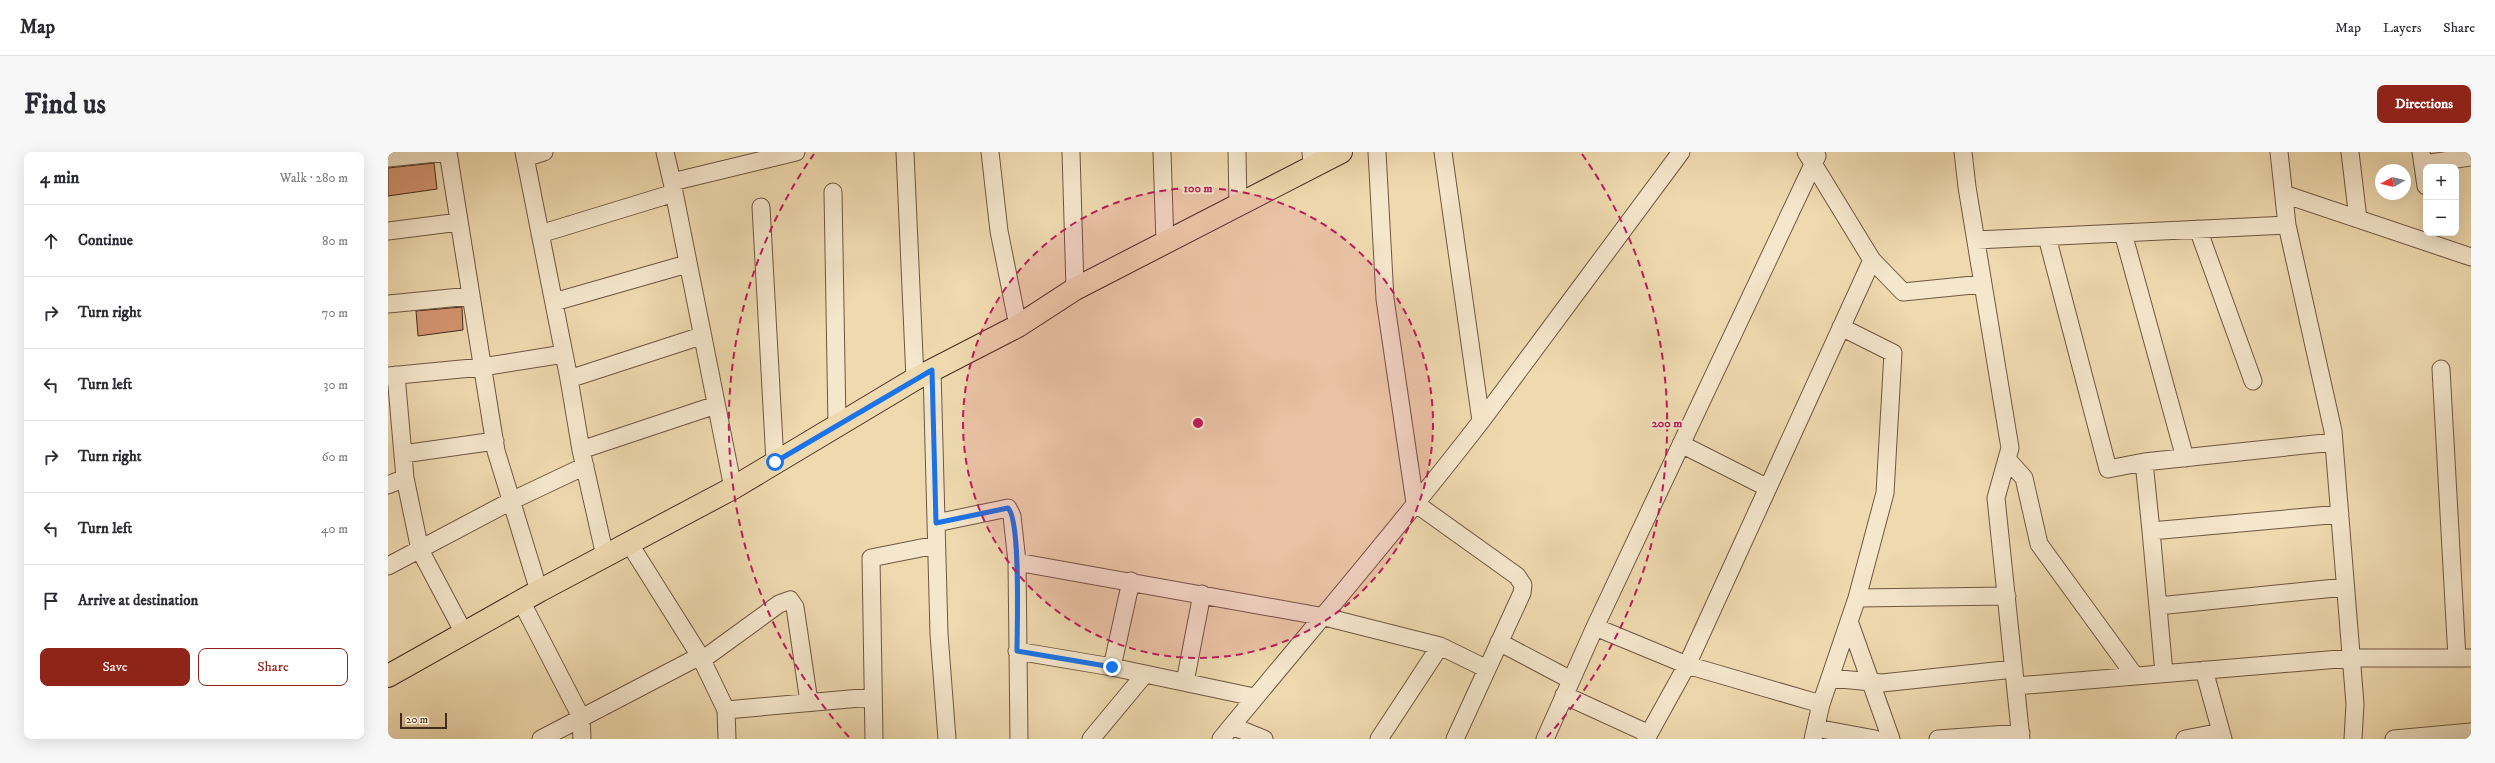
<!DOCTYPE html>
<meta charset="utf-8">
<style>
body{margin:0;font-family:"IM FELL DW Pica",serif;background:#f7f7f7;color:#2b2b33}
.controls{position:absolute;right:12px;top:12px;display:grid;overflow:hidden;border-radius:8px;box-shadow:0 4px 16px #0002}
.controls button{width:36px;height:36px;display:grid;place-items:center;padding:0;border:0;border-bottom:1px solid #e1e1e2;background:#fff;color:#2b2b33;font:20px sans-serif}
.compass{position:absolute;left:1987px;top:12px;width:36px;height:36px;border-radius:50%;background:#fff;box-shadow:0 4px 16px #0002;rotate:262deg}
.scale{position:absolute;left:12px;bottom:10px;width:47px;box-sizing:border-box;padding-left:4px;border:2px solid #432b1d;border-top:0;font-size:11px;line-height:14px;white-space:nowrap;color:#432b1d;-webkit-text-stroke:3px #f5e7cc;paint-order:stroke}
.stop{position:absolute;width:12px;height:12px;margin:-9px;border:3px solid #1a73e8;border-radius:50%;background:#fff}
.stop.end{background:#1a73e8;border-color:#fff;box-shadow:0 1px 4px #0008}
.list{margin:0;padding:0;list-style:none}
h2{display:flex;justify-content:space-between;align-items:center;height:52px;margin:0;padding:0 16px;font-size:17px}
h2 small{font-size:13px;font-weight:400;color:#7c7c81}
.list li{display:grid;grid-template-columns:26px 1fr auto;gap:12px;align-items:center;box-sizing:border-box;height:72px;padding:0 16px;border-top:1px solid #e1e1e2}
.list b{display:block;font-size:15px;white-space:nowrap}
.list em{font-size:13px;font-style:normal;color:#7c7c81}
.actions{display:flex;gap:8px;padding:12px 16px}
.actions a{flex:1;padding:9px 0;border:1px solid #8f2418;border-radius:8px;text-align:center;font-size:14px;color:#8f2418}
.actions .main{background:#8f2418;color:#fff}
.icon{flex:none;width:22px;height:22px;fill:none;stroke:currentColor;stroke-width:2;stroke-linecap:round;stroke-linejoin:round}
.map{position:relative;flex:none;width:2083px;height:587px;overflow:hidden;border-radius:8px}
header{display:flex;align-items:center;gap:24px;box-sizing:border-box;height:56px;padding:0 20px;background:#fff;border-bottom:1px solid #e1e1e2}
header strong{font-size:19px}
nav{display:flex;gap:22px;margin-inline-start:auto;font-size:14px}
.intro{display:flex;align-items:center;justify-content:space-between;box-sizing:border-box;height:96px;padding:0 24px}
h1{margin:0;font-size:28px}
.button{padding:10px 18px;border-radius:8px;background:#8f2418;color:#fff;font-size:14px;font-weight:700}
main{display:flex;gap:24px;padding:0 24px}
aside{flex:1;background:#fff;border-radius:8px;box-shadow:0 4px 16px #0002}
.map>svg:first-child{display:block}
</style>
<header>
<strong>Map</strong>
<nav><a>Map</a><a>Layers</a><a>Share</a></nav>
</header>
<div class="intro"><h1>Find us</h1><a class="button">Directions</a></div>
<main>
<aside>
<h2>4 min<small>Walk · 280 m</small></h2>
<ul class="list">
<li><svg class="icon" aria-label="ahead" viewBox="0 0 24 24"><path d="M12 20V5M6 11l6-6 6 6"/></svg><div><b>Continue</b></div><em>80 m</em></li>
<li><svg class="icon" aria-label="right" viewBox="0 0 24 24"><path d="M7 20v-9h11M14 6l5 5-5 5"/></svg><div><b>Turn right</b></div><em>70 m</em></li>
<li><svg class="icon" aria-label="left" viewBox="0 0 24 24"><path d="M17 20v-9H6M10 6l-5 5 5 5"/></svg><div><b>Turn left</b></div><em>30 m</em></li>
<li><svg class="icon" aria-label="right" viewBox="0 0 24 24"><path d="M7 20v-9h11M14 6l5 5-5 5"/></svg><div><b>Turn right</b></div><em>60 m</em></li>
<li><svg class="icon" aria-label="left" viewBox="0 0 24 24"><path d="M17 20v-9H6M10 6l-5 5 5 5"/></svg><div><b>Turn left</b></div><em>40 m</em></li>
<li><svg class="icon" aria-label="arrive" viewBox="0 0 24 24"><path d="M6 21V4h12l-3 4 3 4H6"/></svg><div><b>Arrive at destination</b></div></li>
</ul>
<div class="actions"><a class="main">Save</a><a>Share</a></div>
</aside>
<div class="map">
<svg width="2083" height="587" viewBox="0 0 2083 587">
<rect width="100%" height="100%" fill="#efdab0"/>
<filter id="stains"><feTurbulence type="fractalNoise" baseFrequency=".005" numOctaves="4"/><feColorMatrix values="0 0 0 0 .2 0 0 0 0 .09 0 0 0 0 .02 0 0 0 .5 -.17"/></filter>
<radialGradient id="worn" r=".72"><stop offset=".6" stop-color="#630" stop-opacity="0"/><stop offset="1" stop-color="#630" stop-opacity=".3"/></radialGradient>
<path fill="#d59672" stroke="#432b1d" d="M46,11L49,37L0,44V16Z
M74,155L75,178L30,184L28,159Z"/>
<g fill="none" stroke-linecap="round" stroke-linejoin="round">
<defs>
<path id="minor" d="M60,0L108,299L151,439
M136,0L181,227L193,298L217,404
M277,0L284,30
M517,0L527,227
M602,0L611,79L630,174
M683,0L687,137
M774,0L777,92
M849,0L850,54
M923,0L924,15
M989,0L997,147L1027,351L1129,424L1135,433L1134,441L1067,587
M1055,0L1093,269
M1575,0L1579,35L1622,296L1608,346L1633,587
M1891,0L1899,73
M1962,0L1970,67
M2033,0L2038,34
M0,6L58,0
M137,6L156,0
M2035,12L2083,5
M445,40L449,272
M1896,42L2083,105
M373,55L387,310
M1810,77L1865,229
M0,79L71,70
M1735,81L1797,306
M152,82L286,41
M1659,85L1720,317L1756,310
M1588,88L1899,73L1945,279L1967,552L1965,587
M1484,108L1515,140L1595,132
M166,150L299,112
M0,152L83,144
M1453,175L1505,201L1497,341L1469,446
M2053,217L2069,506
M544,218L551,482L559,587
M8,223L17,326
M0,224L94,215L176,202
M181,227L313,184
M1293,292L1380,336
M193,298L328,253
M15,302L107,289
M1619,307L1636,326L1651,392L1747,524
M0,333L17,326L32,398L76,481
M345,336L284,30L408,0
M548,371L620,356L624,364L629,410
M1763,379L1756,310L1946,290
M241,391L312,504
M0,414L123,349L197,314
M133,449L193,565L194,587
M1770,454L1957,435
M1461,469L1503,587
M1207,475L1299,513L1433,552L1425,587
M1111,490L1183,528
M1052,494L1099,517
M629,499L724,515L866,545
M314,508L391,452L402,448L407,455L421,550
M724,515L743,429
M1816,518L1835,587
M1776,521L1763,379L1952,362
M1442,526L1494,531L1626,517
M797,530L814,442
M1628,534L1963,506H2083
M1176,543L1261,582
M1433,552L1469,446L1619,444
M338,558L484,545
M844,574L876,587
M1428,576L1487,587
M153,587L312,504L338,558L339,587
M486,587L483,406L548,393
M631,587L629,410L937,465L1052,494L991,587
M703,587L757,522
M833,587C920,481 1010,377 1094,268C1161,179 1226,89 1293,0
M1157,587L1207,475L1429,4
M1258,587L1299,513L1484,108L1418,0
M1550,587L1633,581
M1797,587L1833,580
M2006,587L2083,580"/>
<path id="major" d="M0,524L151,439L345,336L527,227L630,174L687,137L953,0"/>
</defs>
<use href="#minor" stroke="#6e5742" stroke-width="19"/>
<use href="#major" stroke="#432b1d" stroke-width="24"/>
<use href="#minor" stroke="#f5e7cc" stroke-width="17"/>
<use href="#major" stroke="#efdab0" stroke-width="22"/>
</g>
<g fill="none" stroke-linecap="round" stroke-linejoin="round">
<path stroke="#1a73e8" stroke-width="5" d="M387,310L544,218L548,371L620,356C633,369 629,476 629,499L724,515"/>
</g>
<circle cx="810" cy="271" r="235" fill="#c2185b" fill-opacity=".12"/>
<g fill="none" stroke="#c2185b" stroke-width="2" stroke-dasharray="7 5">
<circle cx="810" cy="271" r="235"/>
<path d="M461 585A469 469 0 0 1 426 2M1194 2A469 469 0 0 1 1159 585"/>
</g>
<circle cx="810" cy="271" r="6" fill="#c2185b" stroke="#f5e7cc" stroke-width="2"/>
<g font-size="12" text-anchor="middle" font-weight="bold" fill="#c2185b" stroke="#f5e7cc" stroke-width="4" stroke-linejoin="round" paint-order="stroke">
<text x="810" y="40">100 m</text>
<text x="1279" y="275">200 m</text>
</g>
<rect width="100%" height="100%" filter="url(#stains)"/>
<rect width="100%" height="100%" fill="url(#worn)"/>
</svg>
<div class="controls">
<button>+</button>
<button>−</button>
</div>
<svg class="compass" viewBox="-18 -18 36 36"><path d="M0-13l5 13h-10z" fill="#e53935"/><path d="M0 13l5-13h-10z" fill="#7c7c81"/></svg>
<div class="scale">20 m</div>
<div class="stop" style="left:387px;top:310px"></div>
<div class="stop end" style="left:724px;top:515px"></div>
</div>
</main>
